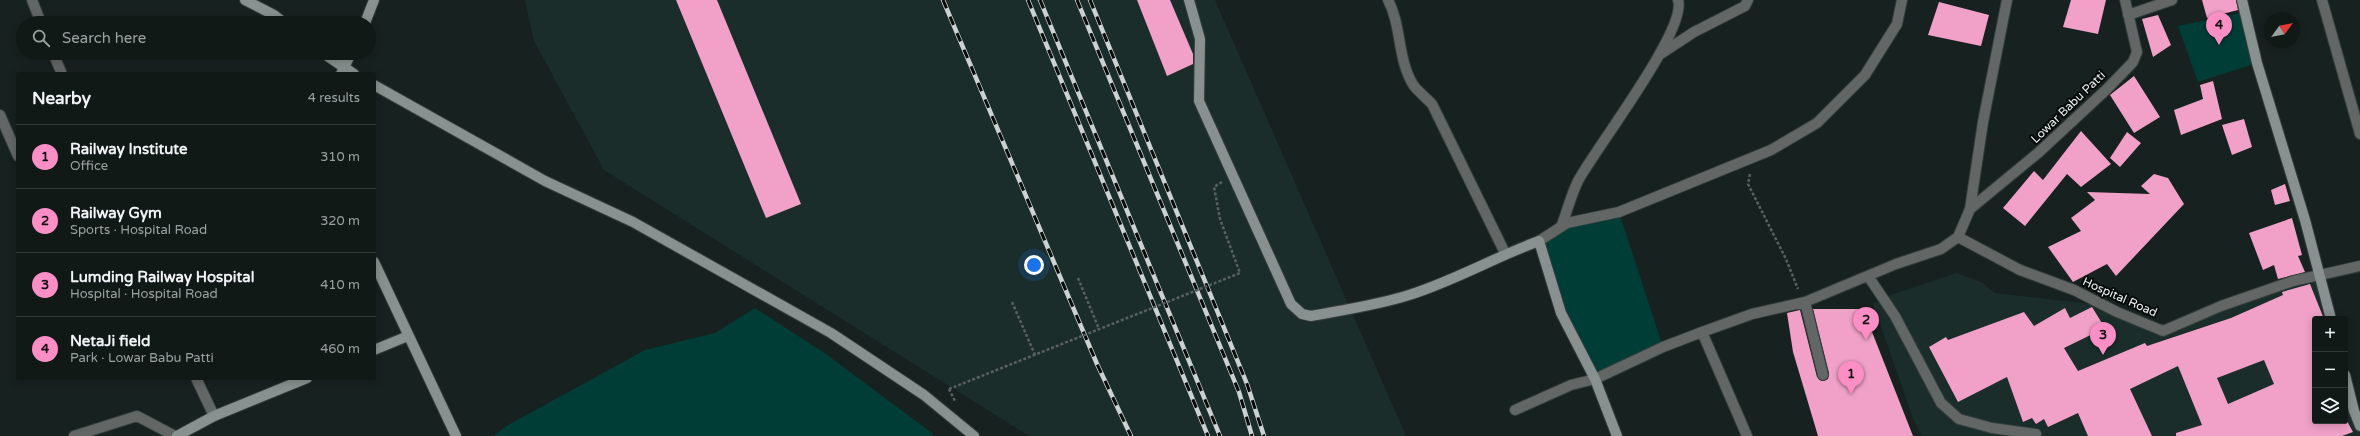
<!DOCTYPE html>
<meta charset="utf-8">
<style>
body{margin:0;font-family:"Varela Round",sans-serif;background:#1e2624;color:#f1f3f6}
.controls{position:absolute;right:12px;bottom:12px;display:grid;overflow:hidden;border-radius:4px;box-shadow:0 2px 10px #0003}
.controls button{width:36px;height:36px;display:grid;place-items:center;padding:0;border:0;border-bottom:1px solid #303836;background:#111917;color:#f1f3f6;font:20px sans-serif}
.compass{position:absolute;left:2264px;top:12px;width:36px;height:36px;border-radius:50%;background:#111917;box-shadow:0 2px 10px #0003;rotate:57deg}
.you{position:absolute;left:1034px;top:265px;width:14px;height:14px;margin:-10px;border:3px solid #fff;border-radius:50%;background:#1a73e8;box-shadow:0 0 0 6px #1a73e833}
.badge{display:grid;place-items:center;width:26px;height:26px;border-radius:50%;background:#fb8fc5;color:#111;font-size:13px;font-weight:700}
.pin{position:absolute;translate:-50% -33px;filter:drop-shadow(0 1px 2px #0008)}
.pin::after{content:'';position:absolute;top:21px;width:14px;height:12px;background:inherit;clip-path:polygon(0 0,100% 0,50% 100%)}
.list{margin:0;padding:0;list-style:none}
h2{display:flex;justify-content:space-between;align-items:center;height:52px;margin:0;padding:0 16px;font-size:17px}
h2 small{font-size:13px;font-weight:400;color:#9ca0a1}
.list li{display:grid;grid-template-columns:26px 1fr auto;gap:12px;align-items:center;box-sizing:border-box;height:64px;padding:0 16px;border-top:1px solid #303836}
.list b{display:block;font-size:15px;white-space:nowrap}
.list p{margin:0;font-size:13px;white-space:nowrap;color:#9ca0a1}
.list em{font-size:13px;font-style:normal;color:#9ca0a1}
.icon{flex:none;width:22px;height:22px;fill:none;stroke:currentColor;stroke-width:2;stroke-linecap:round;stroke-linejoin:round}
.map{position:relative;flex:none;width:2360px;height:436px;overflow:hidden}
.search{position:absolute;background:#111917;box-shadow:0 2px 10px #0003;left:16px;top:16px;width:360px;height:44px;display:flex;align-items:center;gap:10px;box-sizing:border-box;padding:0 14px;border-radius:22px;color:#9ca0a1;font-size:15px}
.panel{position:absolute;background:#111917;box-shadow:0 2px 10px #0003;left:16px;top:72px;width:360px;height:308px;border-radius:4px}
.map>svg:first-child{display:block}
</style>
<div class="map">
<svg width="2360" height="436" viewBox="0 0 2360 436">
<rect width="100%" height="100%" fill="#17211f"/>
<path fill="#1b2d2a" d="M525,0H1215L1406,436H1029L604,170L534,41Z
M1957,273L1983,283L1995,293L2091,304L2154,334L2320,276L2331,319H2315V421H2345V376L2360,426V436H1922L1913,418L1873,304L1893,294Z"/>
<path fill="#003d36" d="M2245,12L2257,63L2198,82L2178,26Z
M1619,212L1663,347L1595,379L1561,313L1539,241L1567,223Z
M755,308L826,354L932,433L933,436H494L506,426L645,350L715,333Z"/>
<path fill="#f1a1c8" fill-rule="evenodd" d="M676,0H717L801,204L766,218Z
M1137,0H1170L1193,54V64L1167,76Z
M2071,0H2106L2098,34L2063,27Z
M2202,0H2236L2238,10L2207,18Z
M1939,2L1989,15L1981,46L1928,35Z
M2158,15L2171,45L2153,57L2142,19Z
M2134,76L2160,117L2134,133L2110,95Z
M2213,81L2222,119L2181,135L2174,110L2203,99L2200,85Z
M2244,119L2252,147L2232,155L2222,125Z
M2081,131L2111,164L2081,187L2067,174L2025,226L2003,208L2034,171L2043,180Z
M2127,132L2141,143L2120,167L2110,158Z
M2154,174L2168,178L2184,204L2116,276L2107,264L2073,282L2048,247L2081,231L2071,218L2095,200L2087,192L2150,194L2141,186Z
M2285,184L2290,201L2275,205L2271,190Z
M2292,218L2302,255L2298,256L2305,272L2278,279L2274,265L2263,270L2249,233Z
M2310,284L2324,319H2315V421H2347L2353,432L2342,436H2176V433L2202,425L2178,366L2130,389L2152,436H2088L2078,413L2048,427L2044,419L2036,424L2032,418L2023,422L2007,377L1958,402L1929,347L1946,337L1948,340L2024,312L2034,326L2065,308L2070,318L2092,307L2105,328L2064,348L2078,371L2145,343L2147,346L2231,318L2283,295L2282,292ZM2264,360L2274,384L2228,404L2217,378Z
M1813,309H1863L1913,436H1818L1793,352L1787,313L1800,310L1817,377L1824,381L1828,379L1829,373Z"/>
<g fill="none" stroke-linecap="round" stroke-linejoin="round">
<defs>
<path id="street" d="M32,0L41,23
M1388,0C1402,26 1397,60 1414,86C1419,92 1426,98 1432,104L1505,253
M2322,0L2360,134
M2128,15L2172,0
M53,53L62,74
M1659,55L1694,32L1745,6L1748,0
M0,115L18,156
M1970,209L2038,153L2107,89L2133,62L2137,52L2125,0
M1561,227C1567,212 1571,195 1578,181C1595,149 1688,29 1678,0
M1958,237L2020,270L2074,290L2117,312L2163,331L2221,306L2293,281L2360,266
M1539,241L1567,223L1619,212L1771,150L1817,123L1865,75L1897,24L1902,0
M1868,276L1895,316L1941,403L1959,419L1992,428L2036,434
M1805,302L1823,375
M1702,332L1747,436
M196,378L214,416
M1515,410L1571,385L1595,379L1663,347L1702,332L1752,314L1805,302L1896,264L1941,249L1958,237L1970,209L1983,122L2007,0
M74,436L137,416L175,436"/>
<path id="secondary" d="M245,0L274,15L284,23
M1189,0L1200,39L1199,101L1291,304L1302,314L1311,316C1343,310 1378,305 1409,295C1454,281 1495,257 1539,241L1561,313L1595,379L1617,436
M2242,0L2257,63L2305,220L2331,319
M365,23L374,0
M323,53L354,74
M341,74L351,53
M374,85L545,181L633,222L831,333L924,395L974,436
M374,262L456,436
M374,350L408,336
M2345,375L2354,411L2360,426
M177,436L214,416L307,378"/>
</defs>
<use href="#street" stroke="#353e3c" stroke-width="12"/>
<use href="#secondary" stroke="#353e3c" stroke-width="12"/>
<path stroke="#586160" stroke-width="2.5" stroke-dasharray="3 2" stroke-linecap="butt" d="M1750,174L1748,184L1786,259L1798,289
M1222,182L1214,187L1220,219L1240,273
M1078,278L1099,329
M1012,302L1035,355
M949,389L955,401"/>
<use href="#street" stroke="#626766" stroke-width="10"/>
<use href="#secondary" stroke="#88918f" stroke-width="10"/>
<defs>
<path id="rail" d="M943,0L1097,364L1131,436
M1028,0L1208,436
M1040,0L1220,436
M1077,0L1239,392L1252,436
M1090,0L1247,384L1264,436"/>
</defs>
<use href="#rail" stroke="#cbd2d1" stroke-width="4.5"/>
<use href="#rail" stroke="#060a09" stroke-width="3" stroke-dasharray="9" stroke-linecap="butt"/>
<path stroke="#586160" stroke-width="2.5" stroke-dasharray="3 2" stroke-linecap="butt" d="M949,389L1240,273"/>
</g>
<g text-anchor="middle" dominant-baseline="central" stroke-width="4" stroke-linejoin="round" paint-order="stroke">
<g font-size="12" fill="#ebf2f1" stroke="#060a09">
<text transform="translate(2068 107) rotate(-44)">Lowar Babu Patti</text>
<text transform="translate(2120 297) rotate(24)">Hospital Road</text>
</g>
</g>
</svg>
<div class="controls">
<button>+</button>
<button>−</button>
<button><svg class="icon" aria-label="layers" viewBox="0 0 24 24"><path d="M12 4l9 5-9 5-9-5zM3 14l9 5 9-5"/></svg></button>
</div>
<svg class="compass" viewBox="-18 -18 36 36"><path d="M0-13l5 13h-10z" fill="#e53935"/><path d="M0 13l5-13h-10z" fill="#9ca0a1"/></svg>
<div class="you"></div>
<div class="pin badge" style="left:1851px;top:394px">1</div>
<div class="pin badge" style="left:1866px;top:340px">2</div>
<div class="pin badge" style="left:2103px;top:355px">3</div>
<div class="pin badge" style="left:2219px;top:45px">4</div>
<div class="search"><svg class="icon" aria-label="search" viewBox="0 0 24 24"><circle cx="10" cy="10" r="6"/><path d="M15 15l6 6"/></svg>Search here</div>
<section class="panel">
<h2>Nearby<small>4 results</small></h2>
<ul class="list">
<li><span class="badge">1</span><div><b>Railway Institute</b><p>Office</p></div><em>310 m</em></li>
<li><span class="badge">2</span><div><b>Railway Gym</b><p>Sports · Hospital Road</p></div><em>320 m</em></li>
<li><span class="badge">3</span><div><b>Lumding Railway Hospital</b><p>Hospital · Hospital Road</p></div><em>410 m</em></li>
<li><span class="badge">4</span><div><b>NetaJi field</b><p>Park · Lowar Babu Patti</p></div><em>460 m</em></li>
</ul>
</section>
</div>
